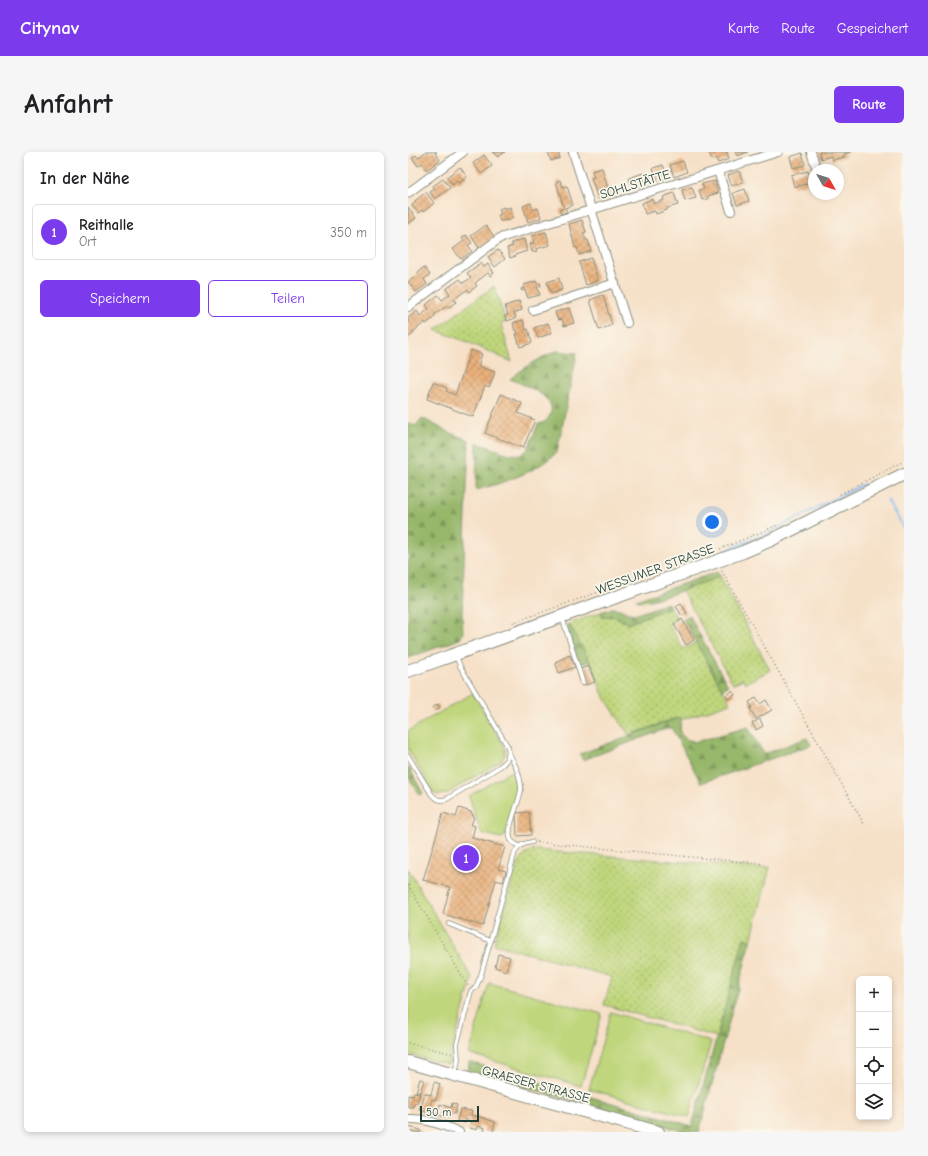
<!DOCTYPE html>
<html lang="de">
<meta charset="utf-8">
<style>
body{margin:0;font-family:"Comic Neue",sans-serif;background:#f6f6f6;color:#202124}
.controls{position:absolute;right:12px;bottom:12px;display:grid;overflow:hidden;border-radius:6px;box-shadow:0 2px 6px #0003}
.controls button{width:36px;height:36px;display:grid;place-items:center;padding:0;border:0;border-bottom:1px solid #e0e0e0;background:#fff;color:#202124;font:20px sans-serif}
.compass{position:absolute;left:400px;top:12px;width:36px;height:36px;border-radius:50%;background:#fff;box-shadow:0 2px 6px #0003;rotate:129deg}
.scale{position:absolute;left:12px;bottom:10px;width:59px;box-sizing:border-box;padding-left:4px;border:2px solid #1f3d34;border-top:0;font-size:11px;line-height:14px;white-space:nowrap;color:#1f3d34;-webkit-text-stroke:3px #fbf7ec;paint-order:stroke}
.you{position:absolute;left:304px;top:370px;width:14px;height:14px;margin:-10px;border:3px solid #fff;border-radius:50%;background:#1a73e8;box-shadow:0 0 0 6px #1a73e833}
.badge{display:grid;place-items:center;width:26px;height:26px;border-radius:50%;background:#7c3aed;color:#fff;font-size:13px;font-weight:700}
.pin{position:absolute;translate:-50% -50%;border:2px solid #fff;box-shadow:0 1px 4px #0006}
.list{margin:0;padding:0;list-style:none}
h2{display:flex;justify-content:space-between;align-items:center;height:52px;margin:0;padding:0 16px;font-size:17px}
h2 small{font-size:13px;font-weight:400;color:#757577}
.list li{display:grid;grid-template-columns:26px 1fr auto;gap:12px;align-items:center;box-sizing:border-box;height:56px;margin:0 8px 8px;padding:0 8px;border:1px solid #e0e0e0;border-radius:6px}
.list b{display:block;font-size:15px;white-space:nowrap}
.list p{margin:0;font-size:13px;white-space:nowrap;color:#757577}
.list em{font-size:13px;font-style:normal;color:#757577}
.actions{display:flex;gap:8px;padding:12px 16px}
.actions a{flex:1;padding:9px 0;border:1px solid #7c3aed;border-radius:6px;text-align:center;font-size:14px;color:#7c3aed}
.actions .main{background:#7c3aed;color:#fff}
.icon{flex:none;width:22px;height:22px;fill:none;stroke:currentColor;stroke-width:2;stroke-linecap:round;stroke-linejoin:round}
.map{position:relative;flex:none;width:496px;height:980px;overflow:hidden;border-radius:6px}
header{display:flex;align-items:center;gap:24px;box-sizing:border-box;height:56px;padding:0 20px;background:#7c3aed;color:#fff}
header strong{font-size:19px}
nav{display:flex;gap:22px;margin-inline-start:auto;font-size:14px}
.intro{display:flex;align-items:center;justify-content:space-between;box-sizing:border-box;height:96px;padding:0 24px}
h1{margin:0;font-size:28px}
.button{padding:10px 18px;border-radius:6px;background:#7c3aed;color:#fff;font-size:14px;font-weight:700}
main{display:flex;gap:24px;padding:0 24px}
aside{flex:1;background:#fff;border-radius:6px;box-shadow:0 2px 6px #0003}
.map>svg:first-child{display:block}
</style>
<header>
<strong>Citynav</strong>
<nav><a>Karte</a><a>Route</a><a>Gespeichert</a></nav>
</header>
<div class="intro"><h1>Anfahrt</h1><a class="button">Route</a></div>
<main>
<aside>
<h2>In der Nähe<small></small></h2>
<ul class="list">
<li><span class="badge">1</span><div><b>Reithalle</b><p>Ort</p></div><em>350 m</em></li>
</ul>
<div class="actions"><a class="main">Speichern</a><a>Teilen</a></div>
</aside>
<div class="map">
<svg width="496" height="980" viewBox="0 0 496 980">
<defs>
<pattern id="grass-dots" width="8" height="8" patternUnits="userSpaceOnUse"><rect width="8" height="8" fill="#bfd67b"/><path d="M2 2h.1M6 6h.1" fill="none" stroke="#9baf66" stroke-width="1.8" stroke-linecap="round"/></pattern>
<pattern id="forest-firs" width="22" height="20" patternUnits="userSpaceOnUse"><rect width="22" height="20" fill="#97b76b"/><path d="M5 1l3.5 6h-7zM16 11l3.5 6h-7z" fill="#7b9659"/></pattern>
<pattern id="building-cross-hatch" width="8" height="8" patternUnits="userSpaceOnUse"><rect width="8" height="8" fill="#eab17c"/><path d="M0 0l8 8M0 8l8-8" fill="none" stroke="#bd9166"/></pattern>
</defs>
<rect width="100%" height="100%" fill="#fbf7ec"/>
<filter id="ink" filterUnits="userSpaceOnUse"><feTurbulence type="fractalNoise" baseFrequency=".025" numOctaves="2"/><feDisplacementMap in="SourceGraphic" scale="8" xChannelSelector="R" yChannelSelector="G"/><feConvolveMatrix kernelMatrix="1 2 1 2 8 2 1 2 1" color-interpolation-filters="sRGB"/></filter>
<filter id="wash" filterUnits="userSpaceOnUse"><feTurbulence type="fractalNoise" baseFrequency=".012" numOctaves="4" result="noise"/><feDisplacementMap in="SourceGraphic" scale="16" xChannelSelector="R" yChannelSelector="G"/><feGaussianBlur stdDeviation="0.9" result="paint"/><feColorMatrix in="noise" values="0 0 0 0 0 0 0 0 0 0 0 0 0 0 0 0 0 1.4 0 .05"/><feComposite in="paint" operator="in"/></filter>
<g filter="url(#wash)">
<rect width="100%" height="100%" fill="#f6e0c7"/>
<path fill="url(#grass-dots)" stroke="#6f8a58" d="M86,134L98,170L93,172L104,210L60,190L27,178Z
M312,424L362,518L338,531L335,527L325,532L274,438Z
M262,455L269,467L261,472L275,497L289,490L322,551L273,568L271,565L221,583L194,541L186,518L161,472L193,460L195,465C206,463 210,465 220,472Z
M128,698L350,716L362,715L343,789L336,786L309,885L196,853L204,825L86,792L108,717C113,706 117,700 128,698Z"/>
<path fill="url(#forest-firs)" stroke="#5b7a50" d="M149,199L169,201L149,300C129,320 96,331 68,338L69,291L98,301L113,303L120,297L130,272C136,271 139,269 142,263C151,245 114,232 102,227C117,215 131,206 149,199Z
M14,266L42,281L61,288L54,461L55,482L52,487L0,506V271L8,274Z
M309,420L312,424C297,430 240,454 228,448Z
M260,451L262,455L219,472C210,465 206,463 195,465L193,460L204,456L212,457L220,461L229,462Z
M281,463L320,534L314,537L275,467Z
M161,472L182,509L171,513L160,478L159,473Z
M272,565L273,568L272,581L278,587L288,590L340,575L356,602L399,586L403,593L293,631L263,575L175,608L172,602Z
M0,614L15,641L11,643L0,624Z
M336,786L343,789L291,980H278L60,919L61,910L284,974Z"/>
<path fill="#bfd67b" stroke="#6f8a58" d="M65,541L97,596V603L93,609L38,642L29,643L25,640L0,597V579Z
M103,619C116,629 100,670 97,684L93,686L73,681L61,644Z
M0,717L64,826L40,913L0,902Z
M81,831L194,862L173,934L61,902Z
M203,860L303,890L281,965L181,937Z"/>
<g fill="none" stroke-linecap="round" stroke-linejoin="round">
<path stroke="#80b9f1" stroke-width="2.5" d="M480,349L496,377
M310,402L356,383L456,332"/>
</g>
<g id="blocks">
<path fill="url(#building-cross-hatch)" d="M17,0H29L27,1L32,8L19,18L14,11L10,14L4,6L8,3L10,6Z
M84,0H97L90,5Z
M140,0H150L152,6L143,9Z
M301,0H319L321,7L310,11L308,6L304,8Z
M327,0H340L329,4Z
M411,0H443L436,2L437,5L424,8L423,4L413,7Z
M394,1L397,13L385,16L382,5Z
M76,3L84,14L73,22L65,11Z
M275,9L279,20L266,25L262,13Z
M255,13L260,26L250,29L245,16Z
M52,15L59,25L51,31L49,29L45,33L39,25Z
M194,16L202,43L190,47L183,26L186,25L184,19Z
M331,19L335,30L324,34L320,23Z
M400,19L403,31L386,35L383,23Z
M235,21L238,32L224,36L221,26Z
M35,27L42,36L27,47L22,40L27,37L25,34Z
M152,28L155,35L159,34L165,53L157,56L159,60L153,62L151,58L156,56L148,30Z
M307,29L310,41L300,44V47L294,48L291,38L296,37L294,32Z
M284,35L288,46L277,49L274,38Z
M337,37L341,49L329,53L325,41Z
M18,40L26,51L15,60L14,58L10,61L4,53L8,50L7,49Z
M266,41L270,53L259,56V58L248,62L247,59L237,62L234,51L244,47L246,52L256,48L255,45Z
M123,51L125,58L130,56L133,66L120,70L115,54Z
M0,55L8,66L0,72Z
M96,55L97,57L102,55L105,65L101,68L92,69L90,63H93L91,57Z
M174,68L178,80L175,81L178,88H180L183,99L171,103L169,95L167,96L161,72Z
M78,73L87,86L72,97L63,84Z
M138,80L142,93L128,97L129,99L124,100L122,92L126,91L124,84Z
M58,83L64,91L60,93L64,99L53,107L45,97L56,89L54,86Z
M116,87L119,99L107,103L108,104L102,106L99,96L105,94L103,91Z
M90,98L97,107L87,115L80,105Z
M183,106L190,129L178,133L171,110Z
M73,111L76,115L80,112L86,121L82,124L80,121L67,131L69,134L61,140L60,137L46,147L48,150L40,156L39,154L26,163L27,165L18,172L17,170L5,180L6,181L0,186V166L9,159L12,164L21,157L18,153L30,143L34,148L42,142L38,137L52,127L55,131L63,126L59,121Z
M16,115L22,123L16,127L19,132L8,140L0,130L11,122L10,120Z
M151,126L154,138L143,142L139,130Z
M128,129L129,132L132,131L133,134L129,135L132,143L120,146L117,138L114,139L113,137L117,136L116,133Z
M195,143L204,173L191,178L182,148Z
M111,149L114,158L106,161L108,166L99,169L97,164L100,163L97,154Z
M161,156L166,171L156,174L154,167L150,168L147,160Z
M115,168L118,178L120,177L124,191L112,195L108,182H110L109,178L107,179L105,171Z
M140,171L144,181L130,186L126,176Z
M63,198L74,202L70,214L87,220L81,236L77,234L65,265L19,247L25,230L39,236L38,239L47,243Z
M93,242L114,251L110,261L127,268L115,296L77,281Z
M273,451L279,461L274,464L268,454Z
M274,467L286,488L278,493L266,472Z
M162,503L167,515L151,521L147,510Z
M181,514L187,530L178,533L172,517Z
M324,539L327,543L321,547L318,543Z
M348,546L352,552L358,548L364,558L348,567L342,557L344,556L341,550Z
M30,552L32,556L27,559L24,556Z
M352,567L355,574L348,578L344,571Z
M51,656L63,660L66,665L63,673L67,674L64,686L97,695L90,717L98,719L95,730L88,728L75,774L35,762L42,735L15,728L35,661L48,665Z
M121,660L123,683L109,684L108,661Z
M90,802L102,805L98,819L87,815Z
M12,927L16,928L12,940H8Z
M26,930L32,932L28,948L24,947L21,961L11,958L16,941L23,943Z
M6,940L12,941L9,951H6L5,955H0V943L5,944Z
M44,951L49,953L47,962L42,961L41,966L29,963L32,952L43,956Z
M52,957L64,959L63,963L72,965L87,970L85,980H76L77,976L70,974L69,978L62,976L63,969L58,967L57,971L49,969Z
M1,975L13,978V980H0Z"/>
</g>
</g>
<g filter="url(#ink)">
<use href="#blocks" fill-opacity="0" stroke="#8a8e7e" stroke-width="1"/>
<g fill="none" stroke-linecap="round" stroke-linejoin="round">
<defs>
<path id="service" d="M154,465L175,531
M101,601C107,613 113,624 113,637C112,650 97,678 103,688C105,691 109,693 111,694
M0,604L24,643C29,648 32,649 39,647L91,615C99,610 102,604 100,595L52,514L48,504
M41,772L83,789
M47,922L50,908L49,892L63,839L68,835L73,823L107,700C112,693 116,691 124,690"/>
<path id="minor" d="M165,0L219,171
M403,0L409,18
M310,19L323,59
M0,41L55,0
M0,155L92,86L370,0
M125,158L207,131
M0,967C17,966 36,973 51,980"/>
<path id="secondary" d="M0,519L335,400L363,388L496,322
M0,910L250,980"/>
</defs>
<use href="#service" stroke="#8a8e7e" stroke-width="5.5"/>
<use href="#minor" stroke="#8a8e7e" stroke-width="10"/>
<use href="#secondary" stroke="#8a8e7e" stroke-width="14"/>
<path stroke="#8a8e7e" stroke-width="1.5" stroke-dasharray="1 3" stroke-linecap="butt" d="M432,342L496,309
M312,397L370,373
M314,419L456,672
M101,472L224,428
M129,690L356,712
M0,733L60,834
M0,891L45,902"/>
<use href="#service" stroke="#fff" stroke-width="4"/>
<use href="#minor" stroke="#fff" stroke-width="8"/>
<use href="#secondary" stroke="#fff" stroke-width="12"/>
</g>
</g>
<g text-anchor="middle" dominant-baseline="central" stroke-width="3.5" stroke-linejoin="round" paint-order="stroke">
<g font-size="13" fill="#1f3d34" stroke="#fbf7ec">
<text transform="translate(227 32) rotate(-17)">SOHLSTÄTTE</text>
<text transform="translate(247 417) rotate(-20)">WESSUMER STRASSE</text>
<text transform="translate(128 932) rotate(15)">GRAESER STRASSE</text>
</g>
</g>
</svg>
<div class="controls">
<button>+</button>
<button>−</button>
<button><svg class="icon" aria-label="locate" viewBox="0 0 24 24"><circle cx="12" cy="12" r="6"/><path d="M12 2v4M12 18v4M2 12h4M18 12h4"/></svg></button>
<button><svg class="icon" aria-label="layers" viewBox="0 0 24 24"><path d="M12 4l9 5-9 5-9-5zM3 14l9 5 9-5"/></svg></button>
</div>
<svg class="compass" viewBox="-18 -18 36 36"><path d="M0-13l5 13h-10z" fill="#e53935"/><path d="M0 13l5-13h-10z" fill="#757577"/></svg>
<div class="scale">50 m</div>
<div class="you"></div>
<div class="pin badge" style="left:58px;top:706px">1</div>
</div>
</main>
